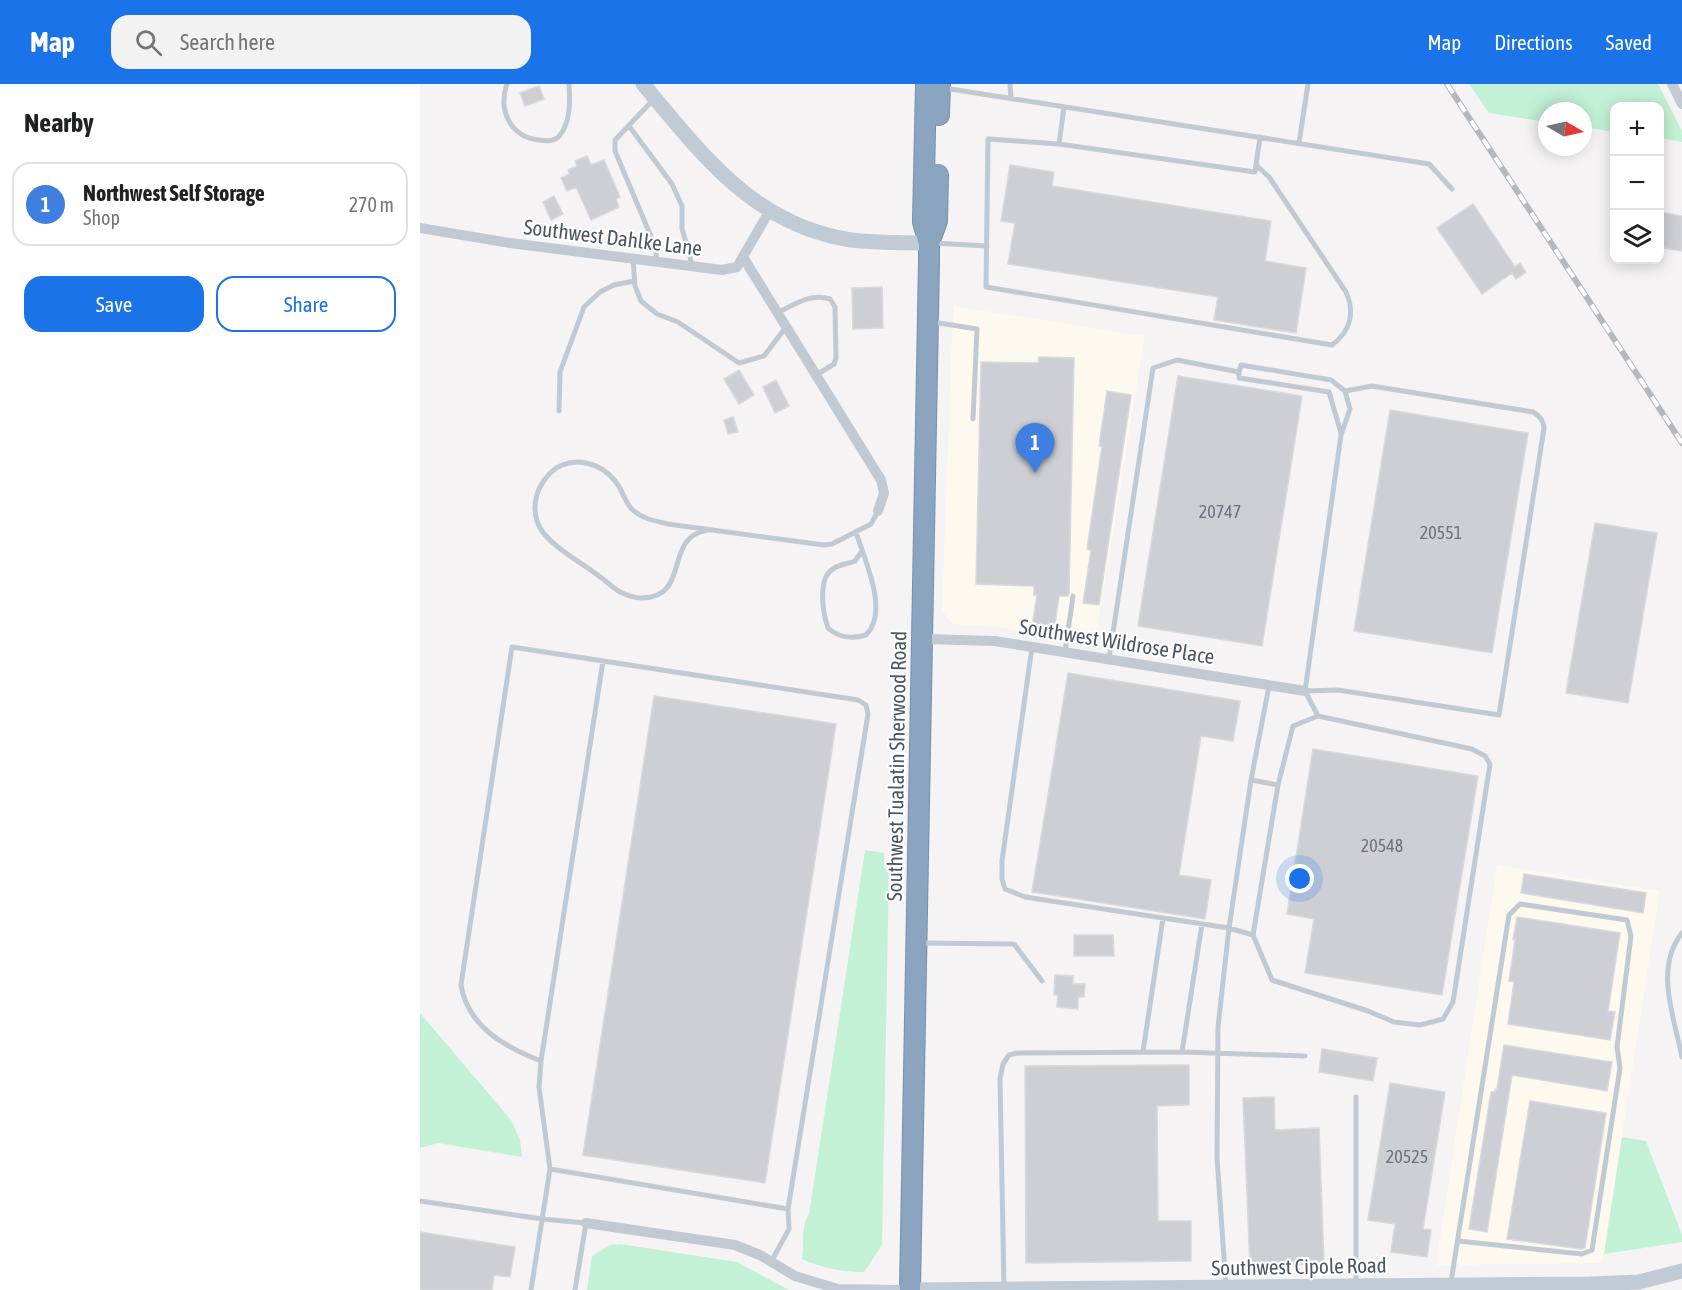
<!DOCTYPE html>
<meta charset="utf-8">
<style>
body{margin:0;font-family:"Asap Condensed",sans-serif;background:#f2f2f2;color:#202124}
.controls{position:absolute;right:18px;top:18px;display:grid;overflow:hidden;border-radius:12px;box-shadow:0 3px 15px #0003}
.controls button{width:54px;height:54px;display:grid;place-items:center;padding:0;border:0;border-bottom:2px solid #e0e0e0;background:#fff;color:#202124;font:30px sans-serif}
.compass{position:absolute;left:1118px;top:18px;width:54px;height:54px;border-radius:50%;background:#fff;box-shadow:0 3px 15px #0003;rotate:99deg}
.you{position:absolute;left:880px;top:795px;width:21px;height:21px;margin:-15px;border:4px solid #fff;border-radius:50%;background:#1a73e8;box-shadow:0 0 0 9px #1a73e833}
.badge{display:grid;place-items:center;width:39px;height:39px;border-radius:50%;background:#1a73e8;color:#fff;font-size:20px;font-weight:700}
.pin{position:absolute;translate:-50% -50px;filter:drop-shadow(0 2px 3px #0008)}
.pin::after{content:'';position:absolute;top:32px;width:21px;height:18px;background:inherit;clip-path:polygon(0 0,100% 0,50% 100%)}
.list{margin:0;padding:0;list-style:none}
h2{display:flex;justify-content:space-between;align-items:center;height:78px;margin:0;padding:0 24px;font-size:26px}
h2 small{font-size:20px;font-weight:400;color:#757577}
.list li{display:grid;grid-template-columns:39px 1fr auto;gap:18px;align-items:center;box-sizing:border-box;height:84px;margin:0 12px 12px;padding:0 12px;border:2px solid #e0e0e0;border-radius:18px}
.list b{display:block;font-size:22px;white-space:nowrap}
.list p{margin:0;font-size:20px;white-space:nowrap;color:#757577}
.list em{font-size:20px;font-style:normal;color:#757577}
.actions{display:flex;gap:12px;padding:18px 24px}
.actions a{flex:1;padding:14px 0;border:2px solid #1a73e8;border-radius:18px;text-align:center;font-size:21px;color:#1a73e8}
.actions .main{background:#1a73e8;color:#fff}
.icon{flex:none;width:33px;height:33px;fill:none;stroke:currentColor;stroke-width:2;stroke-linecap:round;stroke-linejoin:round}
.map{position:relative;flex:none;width:1262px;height:1206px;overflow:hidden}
header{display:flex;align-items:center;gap:36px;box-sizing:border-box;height:84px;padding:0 30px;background:#1a73e8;color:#fff}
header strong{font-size:28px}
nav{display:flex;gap:33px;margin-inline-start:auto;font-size:21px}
.search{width:420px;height:54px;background:#f2f2f2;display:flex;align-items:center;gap:15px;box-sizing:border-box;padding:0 21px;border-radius:18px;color:#757577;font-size:22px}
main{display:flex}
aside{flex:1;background:#fff}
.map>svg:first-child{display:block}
</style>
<header>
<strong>Map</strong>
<div class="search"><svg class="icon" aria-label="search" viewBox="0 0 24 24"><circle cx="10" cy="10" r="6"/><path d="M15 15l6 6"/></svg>Search here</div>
<nav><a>Map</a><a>Directions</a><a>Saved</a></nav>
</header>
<main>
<aside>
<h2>Nearby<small></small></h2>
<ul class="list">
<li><span class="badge" style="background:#3f7fe0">1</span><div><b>Northwest Self Storage</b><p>Shop</p></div><em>270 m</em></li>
</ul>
<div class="actions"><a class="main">Save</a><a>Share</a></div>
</aside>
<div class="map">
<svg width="1262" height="1206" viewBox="0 0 1262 1206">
<rect width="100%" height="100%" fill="#f5f3f3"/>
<path fill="#fdf9ef" d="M533,222L725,252L675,558L585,544L534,540L527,534L522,525Z
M1077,781L1240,807L1182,1179L1016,1181Z"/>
<path fill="#c3f1d5" d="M1049,0H1238L1262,47V58L1240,54V22H1194V48L1163,43V27H1127V38L1069,29Z
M445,766L464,769V784H469L462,1161L444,1188C421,1188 403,1184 382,1175C385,1161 380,1143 389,1130Z
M0,929L91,1036L100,1056L102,1073L18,1059L0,1064Z
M1202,1053L1226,1057L1262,1151V1158L1184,1170Z
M200,1160L317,1178L369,1206H167L172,1172L190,1161Z"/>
<path fill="#cdcfd5" stroke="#d7d9de" stroke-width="1.5" d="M119,2L124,15L105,22L100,9Z
M167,72L171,81L184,76L200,113L196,115L199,123L171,136L156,103L147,107L141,94L150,90L148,86L157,82L155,77Z
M590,81L634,88L632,102L851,137L845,177L886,184L876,249L794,236L798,213L588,180L595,139L581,137Z
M134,112L143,130L131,136L123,118Z
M1053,120L1095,183L1100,179L1106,188L1096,195L1092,189L1062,210L1017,144Z
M1239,128L1262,132V167L1239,163Z
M462,203L463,244L433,245L432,204Z
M619,273L654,274L649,509L648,512H639L634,547L612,543L617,511H614V502L556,500L561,278L618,279Z
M319,286L334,311L319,320L304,295Z
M758,292L882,312L842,562L718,542Z
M356,296L369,322L355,329L343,303Z
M687,307L711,311L679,521L663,519L671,466L667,465L682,362H679Z
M970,326L1108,349L1072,569L934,547Z
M313,333L318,348L308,350L304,336Z
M1175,439L1237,449L1208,619L1146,609Z
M648,589L820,617L813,657L781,652L759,791L791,796L785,835L612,808Z
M234,612L416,640L345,1099L163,1071Z
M893,665L1058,692L1022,911L885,889L894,835L867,830Z
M1104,790L1226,809L1223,829L1101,809Z
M1097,833L1200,849L1188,927L1195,928L1190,956L1088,940L1094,898L1089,897L1095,856L1093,855Z
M654,851H693L694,872H654Z
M635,891L653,892V900H665L664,913H658V925L637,923L638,911H634Z
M1084,961L1192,978L1187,1007L1092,991L1067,1148L1049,1145L1071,1008H1075V1005H1077Z
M902,965L957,974L953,997L899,988Z
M769,981V1021L737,1022L738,1137H771V1177L606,1179L605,982Z
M970,999L1025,1008L1003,1145L1011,1146L1007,1173L971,1168L975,1140L948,1136Z
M854,1013L855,1046L899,1044L904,1179L830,1183L823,1014Z
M1110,1017L1186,1029L1165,1164L1161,1165L1087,1155Z
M0,1148L95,1163L90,1193L74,1191L72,1206H0Z"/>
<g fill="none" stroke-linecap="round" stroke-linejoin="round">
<defs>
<path id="highway" d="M519,31L520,0
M509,159L517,137L518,91
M490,1206L509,177V159L503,138L506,0"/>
</defs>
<use href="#highway" stroke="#7690ad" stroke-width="22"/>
<path stroke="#c1cad2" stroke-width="5" d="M87,0C78,26 90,53 119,56C127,57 135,58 140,51C151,37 150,16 149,0
M590,0L591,14
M524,4L1009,80L1032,105
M234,15L195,56V67L235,162L237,177
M644,23L639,60L835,88L840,53
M209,42L252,100L262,122V145L270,171L271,181
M879,59L888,0
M639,60L568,55L566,203L912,261C931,247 935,228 926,208L849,93L836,81
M513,159L567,162
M213,175L215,202L221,217L237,230L258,238L319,279L344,272L366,243
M357,229C375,220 390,209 410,215L415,223L416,274L414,280L396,291
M513,238L557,245L553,335
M819,288V294L909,308L921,349
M139,327L140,288L164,223L180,208L194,201L214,197
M288,446C242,453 272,513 222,514C216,514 206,511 200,508C193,504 186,497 179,492C163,480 132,462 122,447C113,434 113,417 120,403C125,394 132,385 142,381C165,372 188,384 200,404C204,412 207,422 214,427C223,435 236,437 248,440L404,461L412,460L451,440L458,427
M436,448C444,475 470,528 446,551C432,555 419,554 408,544C403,530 397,494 413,485C419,480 428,480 435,477L442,467
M612,563L582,777V795L585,805L605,813L809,844L833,851L852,896L948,927L974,938L1000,941L1023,935L1033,918L1070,680L1065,672L1052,665L898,632L885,607L921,351L930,325L925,307L911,296L821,281L819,288L757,276L733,284L689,575
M645,568L653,512
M885,607L918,606L1079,631L1124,344C1123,336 1120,332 1113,328L952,302L925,307
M831,696L858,701
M1262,849C1234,884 1254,933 1262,973
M833,851L858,701L873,642L898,632
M501,859L594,860L622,897
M723,968L743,834
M762,968L782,840
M121,977C85,963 48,943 41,901L92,563L438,616L446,621L448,630L368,1125L369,1145L351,1178
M936,1013V1201
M130,1085L368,1125
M0,1117L122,1135L166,1139L155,1206
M1031,1198L1089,831L1100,820L1207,836L1211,852L1197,963L1200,984L1172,1166L1162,1170L1038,1157
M806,1202L797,1074L798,943L809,844L831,696L849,602
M584,1203L580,995L583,980L589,971L597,969L762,968L885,972
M111,1206L130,1085L119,1003L121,977L183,577"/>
<path stroke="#c1cad2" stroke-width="10" d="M1252,0L1262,20
M0,144L90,159L302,186L317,183L350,126
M323,173L461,396L464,409L458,427
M503,555L575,557L885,607
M166,1139L315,1161L340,1171L375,1192L418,1205L480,1206"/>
<path stroke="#c1cbd6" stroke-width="15" d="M223,0C282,70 333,141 431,156C457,159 483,159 509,159
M495,1206L1170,1200L1219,1198L1262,1187"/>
<use href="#highway" stroke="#8ba5c1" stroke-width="20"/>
<defs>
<path id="rail" d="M1027,0L1262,359"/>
</defs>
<use href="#rail" stroke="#b5b8bd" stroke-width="6"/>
<use href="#rail" stroke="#fff" stroke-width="4" stroke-dasharray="11" stroke-linecap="butt"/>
</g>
<g text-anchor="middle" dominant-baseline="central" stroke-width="4.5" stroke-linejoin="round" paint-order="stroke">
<g font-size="18" fill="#6b747e">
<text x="800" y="427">20747</text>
<text x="1021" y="448">20551</text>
<text x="962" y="761">20548</text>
<text x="987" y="1072">20525</text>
</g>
<g font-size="21" fill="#4a5661" stroke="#fff">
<text transform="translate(193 153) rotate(7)">Southwest Dahlke Lane</text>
<text transform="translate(697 557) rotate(9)">Southwest Wildrose Place</text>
<text transform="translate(476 682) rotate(-89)">Southwest Tualatin Sherwood Road</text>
<text transform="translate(879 1182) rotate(-1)">Southwest Cipole Road</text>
</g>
</g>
</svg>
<div class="controls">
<button>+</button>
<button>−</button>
<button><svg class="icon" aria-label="layers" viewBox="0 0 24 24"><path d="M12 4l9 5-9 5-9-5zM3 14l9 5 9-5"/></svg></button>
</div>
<svg class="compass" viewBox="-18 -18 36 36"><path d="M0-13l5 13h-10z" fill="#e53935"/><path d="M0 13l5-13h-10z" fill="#757577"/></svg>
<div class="you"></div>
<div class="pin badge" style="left:615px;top:389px;background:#3f7fe0">1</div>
</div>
</main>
